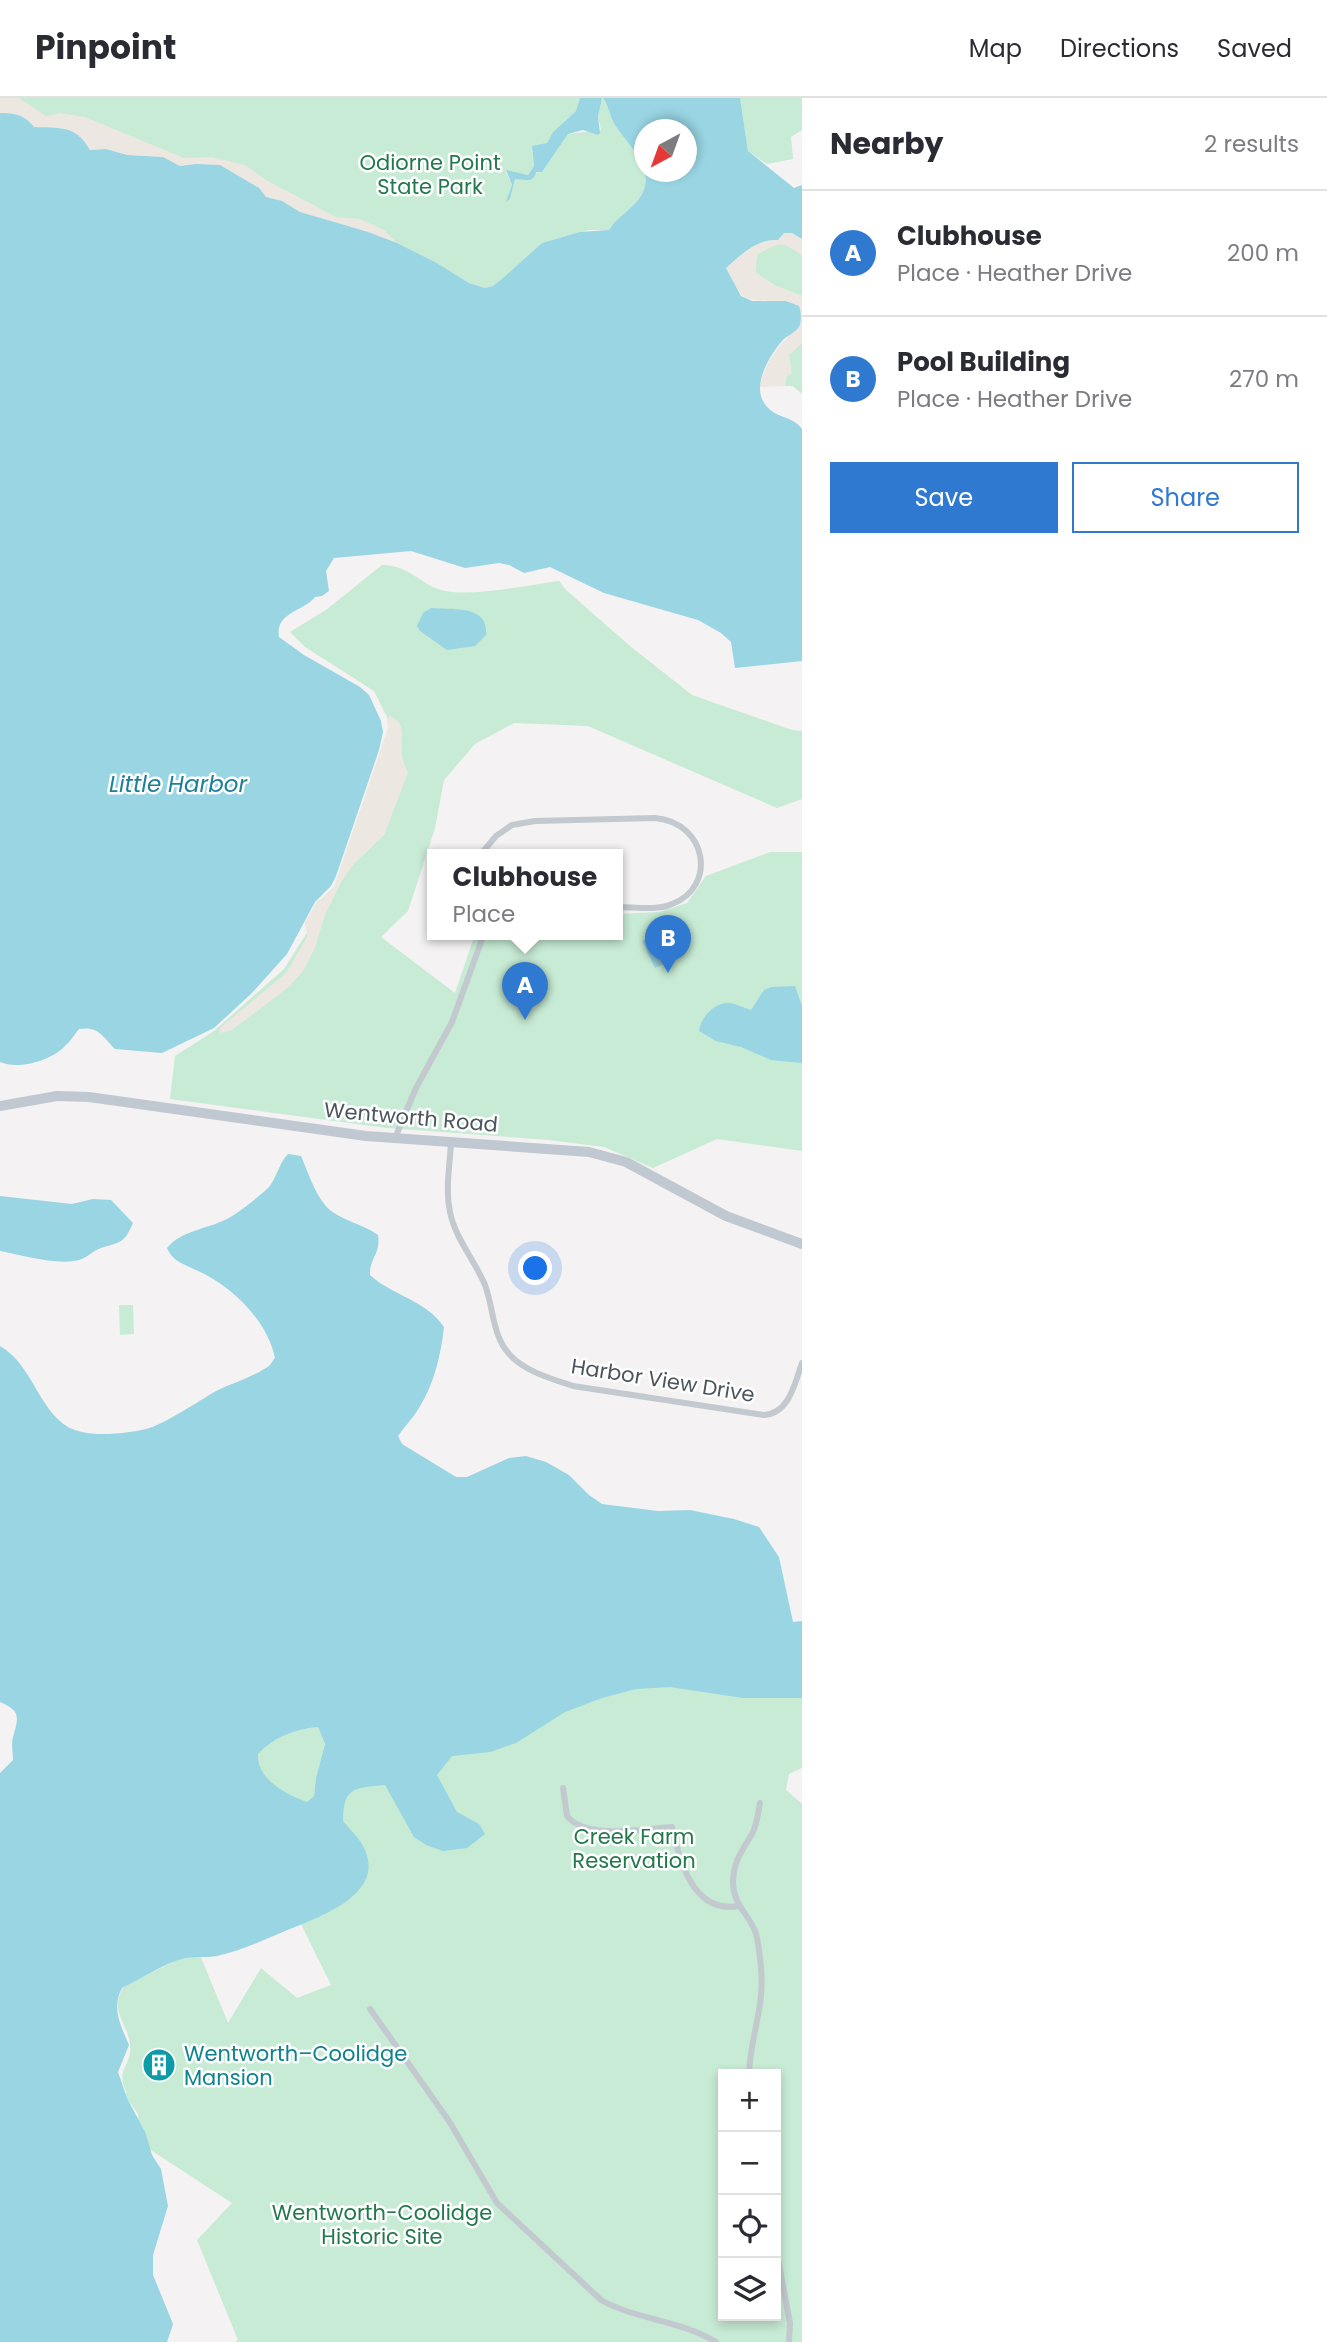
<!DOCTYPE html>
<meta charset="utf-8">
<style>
body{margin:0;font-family:Poppins,sans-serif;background:#f7f7f7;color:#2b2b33}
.controls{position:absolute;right:21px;bottom:21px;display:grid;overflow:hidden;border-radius:0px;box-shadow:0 4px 10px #0003}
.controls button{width:63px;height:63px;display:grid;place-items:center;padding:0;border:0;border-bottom:2px solid #e1e1e2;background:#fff;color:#2b2b33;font:35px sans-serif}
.compass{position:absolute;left:634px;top:21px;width:63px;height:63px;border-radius:50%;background:#fff;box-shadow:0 4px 10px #0003;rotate:221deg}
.you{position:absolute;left:536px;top:1171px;width:24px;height:24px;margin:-18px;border:5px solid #fff;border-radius:50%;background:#1a73e8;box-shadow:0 0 0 10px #1a73e833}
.badge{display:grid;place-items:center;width:46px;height:46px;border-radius:50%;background:#3079d1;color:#fff;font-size:23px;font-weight:700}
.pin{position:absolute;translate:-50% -58px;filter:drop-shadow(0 2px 4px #0008)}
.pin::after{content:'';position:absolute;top:37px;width:24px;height:21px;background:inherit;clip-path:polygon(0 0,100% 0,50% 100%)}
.popup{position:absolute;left:427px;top:751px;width:196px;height:91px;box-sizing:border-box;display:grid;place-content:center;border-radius:0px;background:#fff;filter:drop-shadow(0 2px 5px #0005);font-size:23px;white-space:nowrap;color:#7c7c81}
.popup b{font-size:26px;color:#2b2b33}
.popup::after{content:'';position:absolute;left:50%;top:100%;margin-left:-14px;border:14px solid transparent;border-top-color:#fff}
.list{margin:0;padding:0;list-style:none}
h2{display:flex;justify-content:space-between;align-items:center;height:91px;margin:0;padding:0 28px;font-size:30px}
h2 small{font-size:23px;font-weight:400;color:#7c7c81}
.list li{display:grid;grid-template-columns:46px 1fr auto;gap:21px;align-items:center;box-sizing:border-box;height:126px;padding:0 28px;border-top:2px solid #e1e1e2}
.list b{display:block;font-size:26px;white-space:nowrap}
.list p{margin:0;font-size:23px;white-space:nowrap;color:#7c7c81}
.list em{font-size:23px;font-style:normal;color:#7c7c81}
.actions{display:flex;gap:14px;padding:21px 28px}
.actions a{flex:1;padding:16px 0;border:2px solid #3079d1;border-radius:0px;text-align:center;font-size:24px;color:#3079d1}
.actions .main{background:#3079d1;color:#fff}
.icon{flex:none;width:38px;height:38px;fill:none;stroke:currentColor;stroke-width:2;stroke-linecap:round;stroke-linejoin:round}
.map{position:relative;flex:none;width:802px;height:2244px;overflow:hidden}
header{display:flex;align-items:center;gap:42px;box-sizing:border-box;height:98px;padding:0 35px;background:#fff;border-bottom:2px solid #e1e1e2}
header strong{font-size:33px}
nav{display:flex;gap:38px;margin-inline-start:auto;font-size:24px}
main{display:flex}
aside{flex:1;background:#fff}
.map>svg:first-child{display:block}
</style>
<header>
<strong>Pinpoint</strong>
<nav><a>Map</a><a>Directions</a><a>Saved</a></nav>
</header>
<main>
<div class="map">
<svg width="802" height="2244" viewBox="0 0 802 2244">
<rect width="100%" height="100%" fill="#f4f2f2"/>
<path fill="#c7ebd4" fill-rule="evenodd" d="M0,0H580L576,13L553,34L547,45L532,51L534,68L528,77L506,74L512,87L510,101L515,81C526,82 532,74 542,74L568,36L601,32L598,18L600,2L603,0C608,9 612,20 617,29C629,49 655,70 642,96C634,111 617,118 609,132H589L542,145L504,179L493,188L485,190L469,185L437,165L397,145L368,134L330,125L196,66L15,15H0Z
M740,0H802V32L791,39L793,61L767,66L748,53Z
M779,145L785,146L802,157V198L774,187L755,174L757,156Z
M802,245V296L793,288H785L788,257Z
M382,467C411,468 418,485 441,492C469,500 529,487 559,483L566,492L630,548L692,597L792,632L802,633V701L777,710L588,628L514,625L475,646L444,682L435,730L408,813L381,839L455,895L475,836H618V816L659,814L687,805L706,778L770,754H802V1053L717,1041L653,1070L604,1049L549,1042L387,1030L170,1001L175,958L214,933L284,871L343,778L394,633L374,593L305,549L290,534L326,512Z
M119,1207H133L134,1236L120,1237Z
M621,1585L802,1596V1670L789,1676L786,1692L802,1706V2244H235L238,2242L197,2142L232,2105L140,2045L138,2016L124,1996L127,1995C114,1971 133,1967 130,1947C128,1924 108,1913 124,1888L186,1858L200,1857L228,1925L261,1870L297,1900L331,1887L300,1824L326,1701L438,1661ZM723,1976H776V2218H723Z
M318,1629L325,1646L316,1680L314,1698L307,1704C286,1696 257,1683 258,1656C274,1639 295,1631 318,1629Z"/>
<path fill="#ece8e1" d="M0,0H19L46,18L60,15L85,19L184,60L212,59L245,67L266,82L336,119L360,121L384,132L397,145L368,134L300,114L282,103L266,99L259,90L196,66L180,68L163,59L126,57L106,51L89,52L64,30L34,29C25,17 15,15 0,15Z
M783,135H792L802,141V157C781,142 779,145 757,156L755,174L774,187L802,198V245L789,257L792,276L787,278L785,288L759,289C766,264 779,244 799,229L766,202C738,205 739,191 726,170C742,156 755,141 778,142Z
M390,618C408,625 400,644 402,658C403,664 406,669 408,675L384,737L354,766L343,781L325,817L314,852L303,873L289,889L232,932L220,935V930L286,875L307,839L305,824L317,804L334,789L388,630L387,622Z"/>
<path fill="#99d5e3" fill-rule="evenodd" d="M580,0H602L598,18L600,35L598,37L583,32L568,36L542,74H536C533,86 525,81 515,81L510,101L506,104L512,87L506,72L528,77L534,68L532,48L547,45L553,34L576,13Z
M603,0H740L748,53L794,90L802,87V141L792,135H784L778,142C756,141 742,156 726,170L741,198L752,203H786L799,208C801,214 802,223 799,229C795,235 786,238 782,243C770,257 753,285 763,303C773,322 792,316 802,331V563L735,570L731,544L721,535L698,522L604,495L550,469L524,475L509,467L499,465L465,470L411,453L334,460L326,473L329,493L322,498L315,499C303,514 275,514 279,539L304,557L360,589L369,597L381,623L383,634L379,652L336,778L331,788L315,804L287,856L252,895L214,930L162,955L115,951C102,938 99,928 79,931C74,937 70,944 64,949C50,963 18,972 0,964V15C15,15 25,17 34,29C60,30 76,27 90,52L106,51L127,57L163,59L180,68L196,66L220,67L259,90L266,99L282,103L300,114L368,134L397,145L437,165L469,185L485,190L493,188L504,179L542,145L580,134L609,132C617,118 634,111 642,96C656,69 626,46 614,25C610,17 608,7 603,0ZM645,32H687V74H645Z
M431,510C451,512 489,506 486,537L475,548L447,552L420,533L417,528L423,515Z
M657,836L670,863L655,870L642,843Z
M795,888L802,908V965L771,962L741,949L716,943L699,933C701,920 713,905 728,905C735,905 744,910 751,912L764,892L771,889Z
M288,1056L301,1058C309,1076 317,1104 334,1115C348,1124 364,1127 378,1137C381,1157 369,1160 370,1177C393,1198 426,1202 444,1229C441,1257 434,1286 419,1310C413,1320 405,1328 398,1338L402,1346L456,1379H467L509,1360L526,1358L546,1364L569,1377L589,1397L602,1406L658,1413L690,1412L734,1421L759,1429L779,1459L793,1524L802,1523V1600H743L670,1589L636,1591L602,1600L565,1614L516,1645L490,1654L452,1658L437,1677L457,1714L479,1726L485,1736L467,1750L443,1753L426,1747L414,1739L385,1687C354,1690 343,1689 343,1723C351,1733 364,1744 367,1758C380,1802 307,1823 278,1836C259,1844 238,1854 217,1858C207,1860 195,1858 185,1860C165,1865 141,1881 122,1890C111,1910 121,1928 129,1947L118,1974L127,2000L146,2036L152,2057L161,2071L168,2108L153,2157V2177L173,2226L167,2244H0V1675L13,1662C13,1655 11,1646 13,1639C18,1621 22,1613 0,1604V1248C32,1266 38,1311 68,1329C88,1340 124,1336 146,1331C163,1327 199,1303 216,1293C233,1285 253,1279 269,1268C271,1266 273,1262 275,1260C267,1222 232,1188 196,1172C184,1166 173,1164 167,1150C181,1133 206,1131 225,1122C236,1117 261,1097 269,1089C277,1079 279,1065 288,1056ZM318,1629L325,1646L316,1680L314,1698L307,1704C286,1696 257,1682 258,1656C274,1639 295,1631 318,1629Z
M0,1098L72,1106L93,1101L111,1102L133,1125C124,1146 120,1144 101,1150C94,1152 89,1158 82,1161C61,1169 22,1157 0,1153Z"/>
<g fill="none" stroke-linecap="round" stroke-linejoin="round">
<path stroke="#c2c9cf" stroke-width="6" d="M481,756L496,738L512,727L535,723L655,720C708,725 717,789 672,806C656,813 634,809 618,809
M395,1040L416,990L452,924L484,836
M451,1044C450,1067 445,1091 450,1114C455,1140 475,1163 485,1187C494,1211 492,1238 510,1257C526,1274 552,1281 573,1288L764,1317C789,1316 795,1285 802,1265
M563,1690L567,1718C586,1742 644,1731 672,1729C679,1762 693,1816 738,1808
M370,1911L449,2023L497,2105L601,2202C637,2222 680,2222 716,2244
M749,1976C750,1939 765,1909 761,1870C760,1859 759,1844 755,1833C748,1815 734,1808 733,1785C733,1764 742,1753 752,1736C757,1727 758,1715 760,1705
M776,2150L790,2225L789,2244"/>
<path stroke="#c0c9d1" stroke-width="10" d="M0,1008L57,998L89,999L366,1038L589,1054L626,1064L726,1118L802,1146"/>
</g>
<defs>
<symbol id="building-disc" viewBox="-11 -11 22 22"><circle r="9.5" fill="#0f9aa8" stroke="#fff"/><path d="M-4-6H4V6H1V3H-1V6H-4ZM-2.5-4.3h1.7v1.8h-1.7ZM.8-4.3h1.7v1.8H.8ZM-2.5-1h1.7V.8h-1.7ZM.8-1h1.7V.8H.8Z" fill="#fff"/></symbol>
</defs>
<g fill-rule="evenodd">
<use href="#building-disc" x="140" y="1948" width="38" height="38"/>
</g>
<g text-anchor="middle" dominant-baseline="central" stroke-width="5" stroke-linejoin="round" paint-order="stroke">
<g font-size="21" fill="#23784c" stroke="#fff">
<text x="430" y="64">Odiorne Point<tspan x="430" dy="24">State Park</tspan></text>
<text x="634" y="1738">Creek Farm<tspan x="634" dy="24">Reservation</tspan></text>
<text x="382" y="2114">Wentworth-Coolidge<tspan x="382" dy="24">Historic Site</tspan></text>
</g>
<g font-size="21" fill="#4c555d" stroke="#fff">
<text transform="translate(411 1019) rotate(5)">Wentworth Road</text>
<text transform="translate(663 1282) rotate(9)">Harbor View Drive</text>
</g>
<g font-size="21" fill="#0d838f" stroke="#fff" text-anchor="start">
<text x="184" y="1955">Wentworth–Coolidge<tspan x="184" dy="24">Mansion</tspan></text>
</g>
<g font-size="23" font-style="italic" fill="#1d8098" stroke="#fff">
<text x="178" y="686">Little Harbor</text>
</g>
</g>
</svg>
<div class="controls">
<button>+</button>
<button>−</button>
<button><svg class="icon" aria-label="locate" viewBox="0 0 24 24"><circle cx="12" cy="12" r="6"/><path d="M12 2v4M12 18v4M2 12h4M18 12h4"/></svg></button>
<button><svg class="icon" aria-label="layers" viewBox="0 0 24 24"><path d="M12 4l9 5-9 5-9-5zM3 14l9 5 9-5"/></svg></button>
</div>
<svg class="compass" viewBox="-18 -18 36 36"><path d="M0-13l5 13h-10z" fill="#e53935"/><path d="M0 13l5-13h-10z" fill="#7c7c81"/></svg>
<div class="you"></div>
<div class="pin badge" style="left:525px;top:922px">A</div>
<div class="popup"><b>Clubhouse</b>Place</div>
<div class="pin badge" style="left:668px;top:875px">B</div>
</div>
<aside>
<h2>Nearby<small>2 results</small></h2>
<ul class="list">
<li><span class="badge">A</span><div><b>Clubhouse</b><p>Place · Heather Drive</p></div><em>200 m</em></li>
<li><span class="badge">B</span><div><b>Pool Building</b><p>Place · Heather Drive</p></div><em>270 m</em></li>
</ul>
<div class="actions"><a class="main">Save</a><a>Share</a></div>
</aside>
</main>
